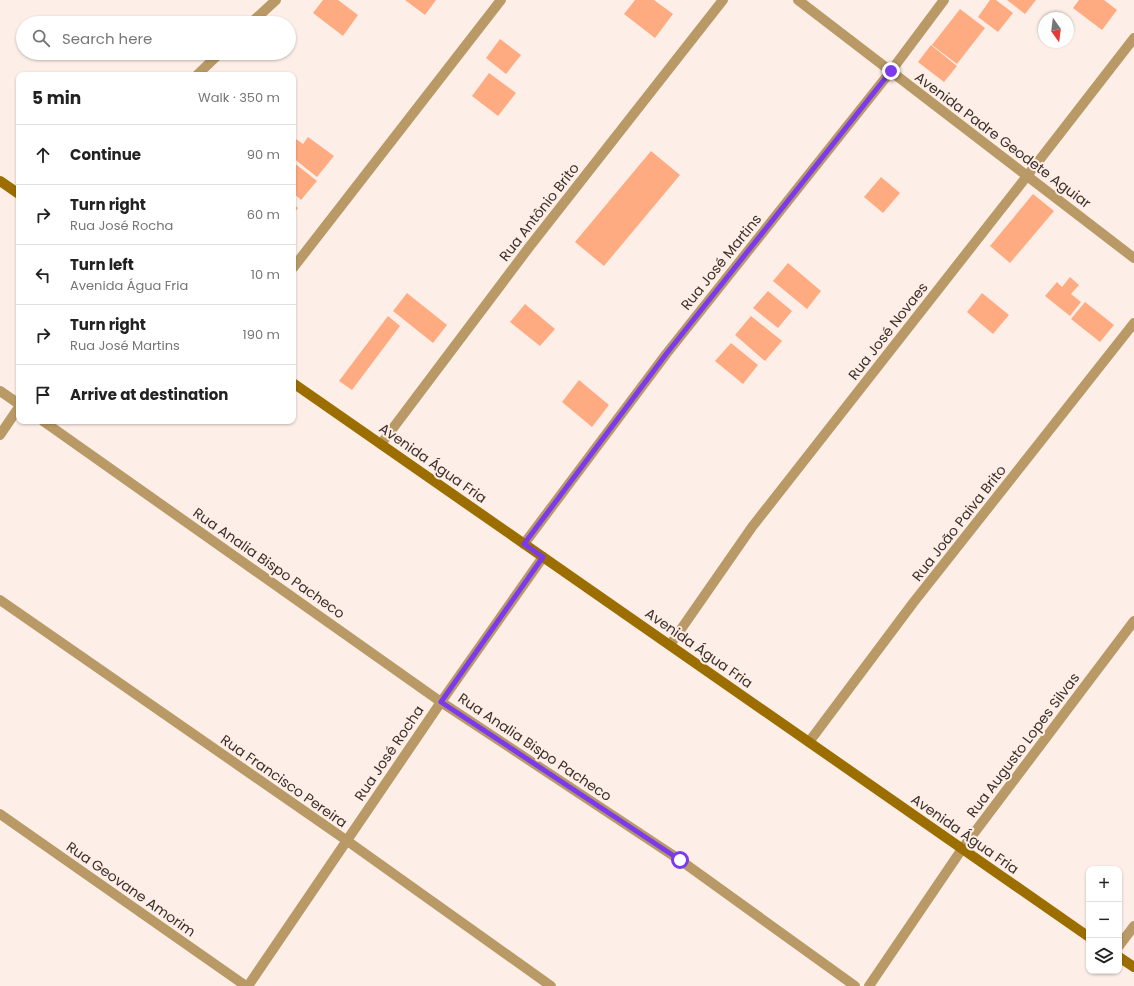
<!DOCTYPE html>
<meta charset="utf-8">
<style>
body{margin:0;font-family:Poppins,sans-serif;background:#f2f2f2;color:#222}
.controls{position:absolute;right:12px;bottom:12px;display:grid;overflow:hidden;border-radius:8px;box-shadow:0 1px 3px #0004}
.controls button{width:36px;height:36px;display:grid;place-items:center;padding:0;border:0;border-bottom:1px solid #e0e0e0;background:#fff;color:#222;font:20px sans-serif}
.compass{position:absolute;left:1038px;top:12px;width:36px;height:36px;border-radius:50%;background:#fff;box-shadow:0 1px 3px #0004;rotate:166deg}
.stop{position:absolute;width:12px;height:12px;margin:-9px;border:3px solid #7c3aed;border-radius:50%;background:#fff}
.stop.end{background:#7c3aed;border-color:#fff;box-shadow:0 1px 4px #0008}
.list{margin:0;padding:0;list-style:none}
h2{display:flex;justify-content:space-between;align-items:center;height:52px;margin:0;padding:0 16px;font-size:17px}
h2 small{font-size:13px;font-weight:400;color:#767676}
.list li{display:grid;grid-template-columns:26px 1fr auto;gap:12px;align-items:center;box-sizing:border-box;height:60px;padding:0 16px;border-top:1px solid #e0e0e0}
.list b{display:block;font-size:15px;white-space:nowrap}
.list p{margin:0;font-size:13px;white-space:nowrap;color:#767676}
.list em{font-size:13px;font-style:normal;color:#767676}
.icon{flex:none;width:22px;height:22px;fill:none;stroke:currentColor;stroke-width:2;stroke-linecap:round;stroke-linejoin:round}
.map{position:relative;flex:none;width:1134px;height:986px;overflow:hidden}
.search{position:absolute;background:#fff;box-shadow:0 1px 3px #0004;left:16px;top:16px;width:280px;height:44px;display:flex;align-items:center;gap:10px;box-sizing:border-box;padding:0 14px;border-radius:22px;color:#767676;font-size:15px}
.panel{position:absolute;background:#fff;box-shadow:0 1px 3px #0004;left:16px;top:72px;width:280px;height:352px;border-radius:8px}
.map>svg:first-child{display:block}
</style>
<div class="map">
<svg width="1134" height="986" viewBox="0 0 1134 986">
<rect width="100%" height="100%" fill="#fdefe8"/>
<path fill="#ffab81" d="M323,0H338L358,15L343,36L313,13Z
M405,0H436L425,15Z
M635,0H654L673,14L655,38L624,14Z
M990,0H996L1013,13L998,32L978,17Z
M1007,0H1036L1025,14Z
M1079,0H1104L1117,10L1102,30L1073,8Z
M960,9L985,28L957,64L932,45Z
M500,39L521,55L506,74L486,58Z
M931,45L957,66L944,82L918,62Z
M489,73L516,93L498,116L472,96Z
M308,137L334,156L317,177L293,158V143L296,139L303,144Z
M651,151L680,175L604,266L575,242Z
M293,162L317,181L301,200L293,193Z
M881,177L900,193L883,213L864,197Z
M1033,194L1054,211L1010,263L990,246Z
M293,204L298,208L293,214Z
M788,263L821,291L807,309L773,281Z
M1070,277L1079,285L1071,294L1081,302L1070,316L1045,296L1057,282L1062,287Z
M768,291L792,311L778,328L753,308Z
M407,293L447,325L433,343L393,311Z
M982,293L1009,315L993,334L967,312Z
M1085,302L1114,325L1100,342L1071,319Z
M525,304L555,329L540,346L510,322Z
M388,316L400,326L352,390L339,381Z
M751,316L782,341L765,361L735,335Z
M731,343L758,365L743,384L715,361Z
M579,380L609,405L592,427L562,402Z"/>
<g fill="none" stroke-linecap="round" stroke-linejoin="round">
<path stroke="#b99a66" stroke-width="10" d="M798,0L1134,258
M251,23L276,0
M197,75L220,53
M293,268L501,0
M0,391L19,404
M43,421L441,702L680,860L855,986
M0,435L19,407
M381,444L530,246L723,0
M524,544L667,353L891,71L944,0
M0,600L346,840L551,986
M670,645L752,527L1027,176L1134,38
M809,742L913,603L1134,323
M0,814L246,986
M1119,946L1134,926
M248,986L441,702L543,557
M869,986L962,849L1134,621"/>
<path stroke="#9c6e00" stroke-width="10" d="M0,181L19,194
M293,383L1089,937
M1119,957L1134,967"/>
</g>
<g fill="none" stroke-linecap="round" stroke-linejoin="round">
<path stroke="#7c3aed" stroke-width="5" d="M680,860L441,702L543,557L524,544L667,353L891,71"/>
</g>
<g text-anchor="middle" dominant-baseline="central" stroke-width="4" stroke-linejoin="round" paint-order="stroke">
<g font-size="14" fill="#3c2f29" stroke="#fdefe8">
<text transform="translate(1003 140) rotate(37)">Avenida Padre Geodete Aguiar</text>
<text transform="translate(539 212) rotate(-52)">Rua Antônio Brito</text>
<text transform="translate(721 262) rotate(-51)">Rua José Martins</text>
<text transform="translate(888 331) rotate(-52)">Rua José Novaes</text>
<text transform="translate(433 463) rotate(35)">Avenida Água Fria</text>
<text transform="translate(959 523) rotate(-52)">Rua João Paiva Brito</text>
<text transform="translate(269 563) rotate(35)">Rua Analia Bispo Pacheco</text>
<text transform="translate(699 648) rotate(35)">Avenida Água Fria</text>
<text transform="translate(1023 745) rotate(-53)">Rua Augusto Lopes Silvas</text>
<text transform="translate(535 747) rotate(34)">Rua Analia Bispo Pacheco</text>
<text transform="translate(389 753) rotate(-56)">Rua José Rocha</text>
<text transform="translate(284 781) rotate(35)">Rua Francisco Pereira</text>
<text transform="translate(965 834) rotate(35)">Avenida Água Fria</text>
<text transform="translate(131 889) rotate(35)">Rua Geovane Amorim</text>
</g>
</g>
</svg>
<div class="controls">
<button>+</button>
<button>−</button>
<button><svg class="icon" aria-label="layers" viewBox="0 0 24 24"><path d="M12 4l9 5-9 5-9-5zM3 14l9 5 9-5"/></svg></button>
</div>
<svg class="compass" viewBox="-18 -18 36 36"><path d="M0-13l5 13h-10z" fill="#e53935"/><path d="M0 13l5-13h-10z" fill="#767676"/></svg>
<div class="stop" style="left:680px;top:860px"></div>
<div class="stop end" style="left:891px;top:71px"></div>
<div class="search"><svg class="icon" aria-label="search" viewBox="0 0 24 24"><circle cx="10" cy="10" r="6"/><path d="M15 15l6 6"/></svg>Search here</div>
<section class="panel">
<h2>5 min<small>Walk · 350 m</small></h2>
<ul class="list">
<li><svg class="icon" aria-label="ahead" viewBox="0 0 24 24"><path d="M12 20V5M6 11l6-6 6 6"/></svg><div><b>Continue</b></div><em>90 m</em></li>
<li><svg class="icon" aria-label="right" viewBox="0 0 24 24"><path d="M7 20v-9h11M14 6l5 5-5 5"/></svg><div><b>Turn right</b><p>Rua José Rocha</p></div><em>60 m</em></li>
<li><svg class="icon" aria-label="left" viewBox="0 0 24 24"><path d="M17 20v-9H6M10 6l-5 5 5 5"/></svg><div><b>Turn left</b><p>Avenida Água Fria</p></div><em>10 m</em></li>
<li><svg class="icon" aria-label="right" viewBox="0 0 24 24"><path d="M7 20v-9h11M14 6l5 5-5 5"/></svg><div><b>Turn right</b><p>Rua José Martins</p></div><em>190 m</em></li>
<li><svg class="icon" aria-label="arrive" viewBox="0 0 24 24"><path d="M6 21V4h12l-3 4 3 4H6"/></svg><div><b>Arrive at destination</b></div></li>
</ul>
</section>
</div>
